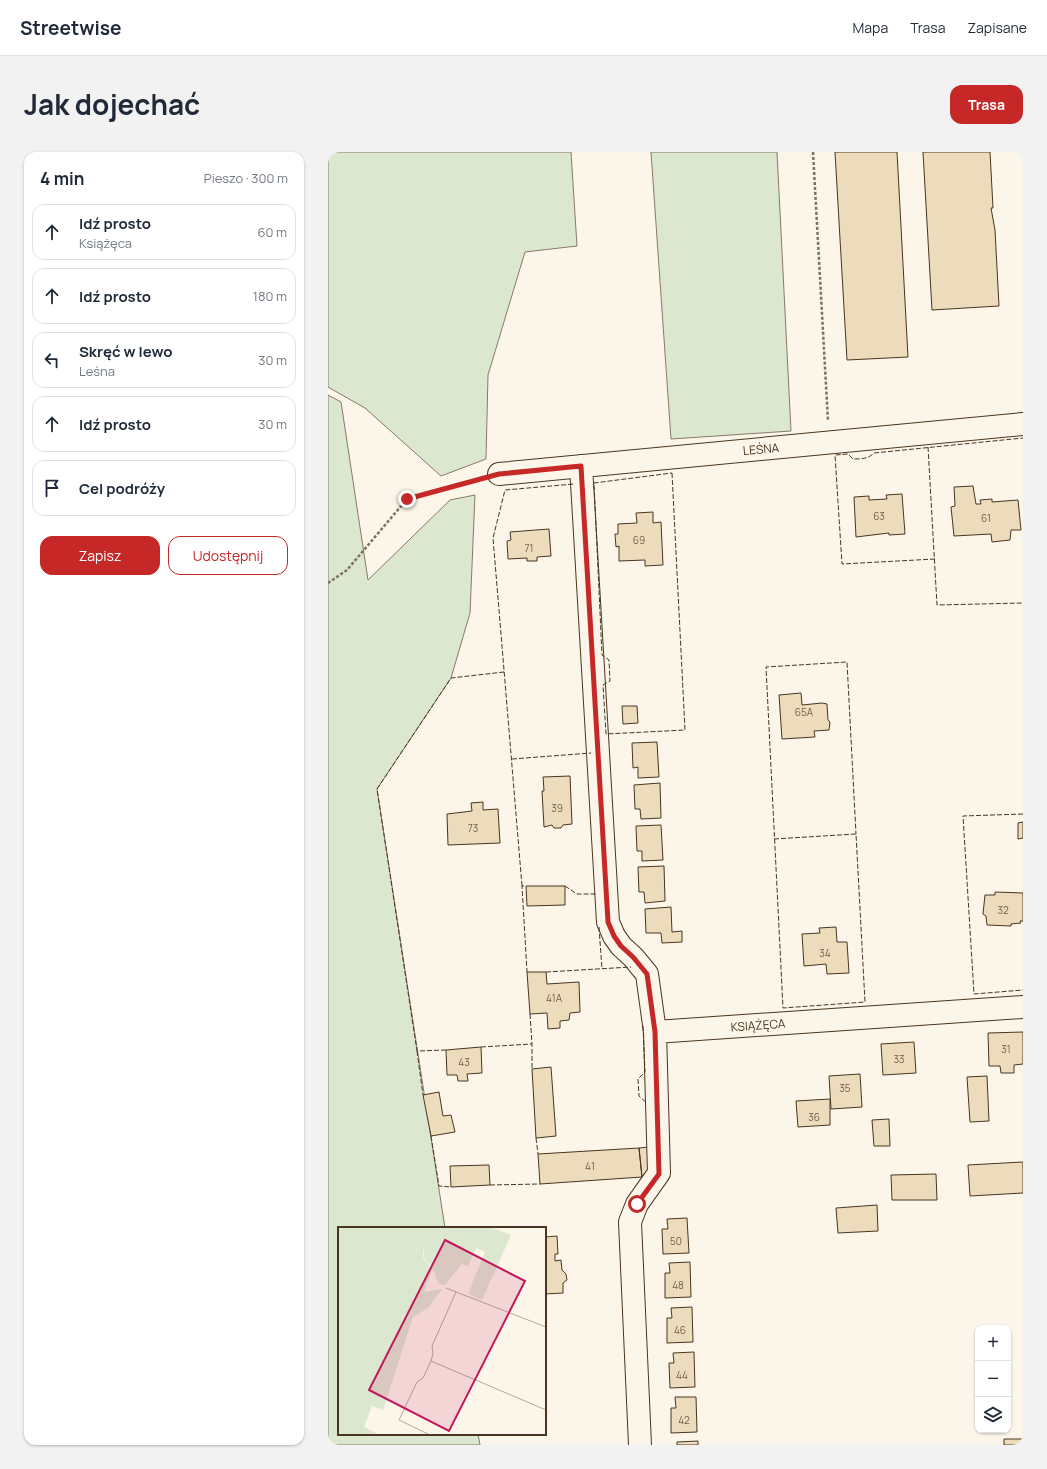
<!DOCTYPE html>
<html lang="pl">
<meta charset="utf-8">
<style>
body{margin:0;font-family:Manrope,sans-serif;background:#f2f2f3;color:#1f2937}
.controls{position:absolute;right:12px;bottom:12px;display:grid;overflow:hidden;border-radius:8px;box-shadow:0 1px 3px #0004}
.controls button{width:36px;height:36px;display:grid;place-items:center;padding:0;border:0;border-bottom:1px solid #e0e1e3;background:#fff;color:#1f2937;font:20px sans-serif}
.stop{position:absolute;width:12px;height:12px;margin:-9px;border:3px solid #c62828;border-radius:50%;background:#fff}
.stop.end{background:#c62828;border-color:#fff;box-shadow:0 1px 4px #0008}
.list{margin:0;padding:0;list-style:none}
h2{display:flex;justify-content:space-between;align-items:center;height:52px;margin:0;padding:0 16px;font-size:17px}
h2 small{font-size:13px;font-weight:400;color:#747a83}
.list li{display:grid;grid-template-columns:26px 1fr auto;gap:12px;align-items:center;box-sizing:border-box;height:56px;margin:0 8px 8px;padding:0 8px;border:1px solid #e0e1e3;border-radius:12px}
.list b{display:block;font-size:15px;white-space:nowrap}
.list p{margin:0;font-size:13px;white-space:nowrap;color:#747a83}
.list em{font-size:13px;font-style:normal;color:#747a83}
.actions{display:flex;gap:8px;padding:12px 16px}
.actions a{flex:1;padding:9px 0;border:1px solid #c62828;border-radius:12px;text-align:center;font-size:14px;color:#c62828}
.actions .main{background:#c62828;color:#fff}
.icon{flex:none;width:22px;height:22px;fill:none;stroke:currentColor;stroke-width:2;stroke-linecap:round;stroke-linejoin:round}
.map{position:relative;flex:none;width:695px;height:1293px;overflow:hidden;border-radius:12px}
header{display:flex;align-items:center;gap:24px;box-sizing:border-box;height:56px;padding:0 20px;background:#fff;border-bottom:1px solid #e0e1e3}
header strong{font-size:19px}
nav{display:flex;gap:22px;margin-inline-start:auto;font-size:14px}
.intro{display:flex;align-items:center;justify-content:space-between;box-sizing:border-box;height:96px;padding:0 24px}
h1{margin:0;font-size:28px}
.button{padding:10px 18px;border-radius:12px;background:#c62828;color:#fff;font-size:14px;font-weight:700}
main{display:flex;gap:24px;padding:0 24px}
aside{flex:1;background:#fff;border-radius:12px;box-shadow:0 1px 3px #0004}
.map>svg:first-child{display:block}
</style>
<header>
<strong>Streetwise</strong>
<nav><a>Mapa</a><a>Trasa</a><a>Zapisane</a></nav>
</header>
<div class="intro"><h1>Jak dojechać</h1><a class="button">Trasa</a></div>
<main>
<aside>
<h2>4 min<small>Pieszo · 300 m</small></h2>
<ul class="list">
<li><svg class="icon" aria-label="ahead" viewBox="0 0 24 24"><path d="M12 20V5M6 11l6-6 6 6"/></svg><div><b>Idź prosto</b><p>Książęca</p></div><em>60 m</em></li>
<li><svg class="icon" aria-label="ahead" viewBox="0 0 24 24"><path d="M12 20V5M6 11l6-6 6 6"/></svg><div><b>Idź prosto</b></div><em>180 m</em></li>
<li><svg class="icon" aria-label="left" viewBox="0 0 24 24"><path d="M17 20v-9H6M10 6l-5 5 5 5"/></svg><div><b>Skręć w lewo</b><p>Leśna</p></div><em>30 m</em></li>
<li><svg class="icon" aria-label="ahead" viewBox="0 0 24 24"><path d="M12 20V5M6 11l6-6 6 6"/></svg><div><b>Idź prosto</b></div><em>30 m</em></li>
<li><svg class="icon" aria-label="arrive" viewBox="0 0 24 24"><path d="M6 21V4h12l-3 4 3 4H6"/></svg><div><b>Cel podróży</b></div></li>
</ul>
<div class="actions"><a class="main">Zapisz</a><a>Udostępnij</a></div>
</aside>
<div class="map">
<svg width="695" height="1293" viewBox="0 0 695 1293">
<rect width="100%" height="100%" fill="#fbf6e9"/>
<path fill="#dce7d0" stroke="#887966" d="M0,0H243L249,94L197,100L160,223L158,307L113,324L37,256L0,235Z
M323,0H449L463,279L343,287Z
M0,243L13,250L40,428L122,348L147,343L142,461L123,526L49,637L117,1076H11V1282H150L152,1293H0Z"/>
<path fill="#ecdcbc" stroke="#4a3520" d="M507,0H569L580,205L519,208Z
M595,0H662L665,56H663L667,78L671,154L604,158Z
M645,334L648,352H653L652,348L664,347V350L690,348L693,378H683L682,388L664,390L663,382L626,384L623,355L627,354L626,335Z
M574,342L577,382L561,383V381L528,385L526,345L541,344V348L559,347L558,343Z
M325,360V371L333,370L335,413L317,414V408L291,409V394L288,395L287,382H290V372L309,371L308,361Z
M221,377L223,404L209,405V409H199V406L180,407L179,389L183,388L182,380Z
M473,541L474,553L494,551L499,552L500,568L502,570L501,578L486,579L487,585L454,587L451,543Z
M294,554H309L310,571L295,572Z
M329,590L331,625L310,626V615L305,616L304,591Z
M242,624L244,672L235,673L233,676H226L224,673L216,675L214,639H216L215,625Z
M332,631L333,666L313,667L312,657H307L306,633Z
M155,650V658L170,657L172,691L120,693L119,662L144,659L143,651Z
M695,670V686L690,687V671Z
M333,673L335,708L314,709V699H309L308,674Z
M336,714L337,749L317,751L316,740H311L310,715Z
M198,734H237V753L199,754Z
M667,740L695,741V769H692L693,771L683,772V774L659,773L658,764L655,762L657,743H667Z
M343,755L344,780L354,779V790L334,791L333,781H318L317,757Z
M508,775L509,790H519L521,821L499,822L498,812L476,814L474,782L492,781L491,776Z
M199,820H218L219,832L251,830L252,860L242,861L241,868L232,869V876L220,877L219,861L202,862Z
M695,880V912L686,913V921H673L672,914H661L660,881Z
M586,890L588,921L555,923L553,892Z
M153,895L154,921L139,922L140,929H130L129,923H119L118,898Z
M223,915L228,984L208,986L204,917Z
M532,922L534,955L503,957L501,924Z
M659,924L661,969L642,970L639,925Z
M111,940L115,964L123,963L127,980L103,984L95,943Z
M502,947V973L470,975L468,949Z
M561,967L562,994H546L544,968Z
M321,995L322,1016L314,1025L311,996Z
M311,996L314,1025L212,1032L210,1002Z
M695,1010V1041L642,1044L640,1013Z
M161,1013L162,1033L123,1035L122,1014Z
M608,1022L609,1048H564L563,1023Z
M549,1053L550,1079L510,1081L508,1056Z
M359,1066L361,1101L335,1102L334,1077H340L339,1067Z
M229,1084L230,1102H227V1109L233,1108L234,1118L238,1122L239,1128L235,1131V1141L217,1142V1085Z
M362,1110L363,1145L337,1146V1121H342L341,1111Z
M364,1155L365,1190L339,1191V1166H344L343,1156Z
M366,1200L367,1235L342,1236L341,1211H346L345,1201Z
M347,1245H368L369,1280L343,1281V1256H348Z
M676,1287H695V1293H676Z
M370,1289V1293H349V1290Z"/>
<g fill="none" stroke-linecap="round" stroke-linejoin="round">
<defs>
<path id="minor" d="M253,314L280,770L286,784L293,794L305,805L319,822L327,880L331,1021L309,1052L302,1070L312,1293
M171,322L695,272
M327,880L695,855"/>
</defs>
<use href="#minor" stroke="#4a3520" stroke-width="24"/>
<path stroke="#7f6f5c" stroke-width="2.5" stroke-dasharray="3 2" stroke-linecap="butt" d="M485,0L500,269
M0,431L19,418L79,347L150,328"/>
<use href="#minor" stroke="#fbf6e9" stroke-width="22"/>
<path stroke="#4a3520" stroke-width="1" stroke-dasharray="5 2" stroke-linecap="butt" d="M600,295L609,453L695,451
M344,321L357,578L278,582L275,533L282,529L281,508L274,503L266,331Z
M607,407L514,412L507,303L520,302L525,307C533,307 540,307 546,301L695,286
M184,607L263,601
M695,662L635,664L646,842L695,838
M446,687L528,682L537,850L455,856L438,515L519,510L528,682
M194,734L165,386L177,338L246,332
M196,734H194L199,820
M237,734L249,742H269
M271,775L274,817
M218,820L303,815
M202,862L204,892
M315,874L317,920L310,927L311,944L319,951
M153,895L204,892V917
M118,898L89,899L49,637L123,526L176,520
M89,899L95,943
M103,984L111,1034L123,1035
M208,986L210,1002
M162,1033L212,1032"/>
</g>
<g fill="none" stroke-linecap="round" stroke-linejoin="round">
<path stroke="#c62828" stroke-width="5" d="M79,347L171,322L253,314L280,770L286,784L293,794L305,805L319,822L327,880L331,1022L309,1052"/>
</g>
<g text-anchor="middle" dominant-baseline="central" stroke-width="3" stroke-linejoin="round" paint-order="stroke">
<g font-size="10" fill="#725f47">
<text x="551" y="364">63</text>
<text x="658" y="366">61</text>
<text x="311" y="388">69</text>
<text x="201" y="396">71</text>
<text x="476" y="560">65A</text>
<text x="229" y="656">39</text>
<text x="145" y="676">73</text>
<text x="675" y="758">32</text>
<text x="497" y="801">34</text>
<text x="226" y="846">41A</text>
<text x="678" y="897">31</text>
<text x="571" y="907">33</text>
<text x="136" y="910">43</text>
<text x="517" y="936">35</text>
<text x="486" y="965">36</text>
<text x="262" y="1014">41</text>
<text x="348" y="1089">50</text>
<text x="350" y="1133">48</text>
<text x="352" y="1178">46</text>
<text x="354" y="1223">44</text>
<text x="356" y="1268">42</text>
</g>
<g font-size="12" fill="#4a3520" stroke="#fbf6e9">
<text transform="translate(433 297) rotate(-5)">LEŚNA</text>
<text transform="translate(430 873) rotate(-4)">KSIĄŻĘCA</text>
</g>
</g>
<g transform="translate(10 1075)">
<rect width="208" height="208" fill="#fbf6e9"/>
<path d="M0,0H152L173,8L144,73L130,67L147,25L138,21L130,39L124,37L107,58L101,57L96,45L86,30V19L85,30L94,43L86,65L104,62L90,81L75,90L45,183L34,179L26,200L38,206L37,208H0Z" fill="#dce7d0"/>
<path fill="none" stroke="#b4a999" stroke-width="1" d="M108,61L208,100M93,134L208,183M92,208L61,193L79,155L85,151L93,134L95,127L94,119L118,65"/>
<path fill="#c2185b" fill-opacity="0.15" stroke="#c2185b" stroke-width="2" d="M107,13L187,54L111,204L31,163Z"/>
<rect width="208" height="208" fill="none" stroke="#4a3520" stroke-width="2"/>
</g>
</svg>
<div class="controls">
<button>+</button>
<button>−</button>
<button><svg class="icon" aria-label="layers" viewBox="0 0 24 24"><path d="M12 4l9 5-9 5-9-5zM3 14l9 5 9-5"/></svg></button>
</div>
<div class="stop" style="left:309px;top:1052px"></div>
<div class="stop end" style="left:79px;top:347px"></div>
</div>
</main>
